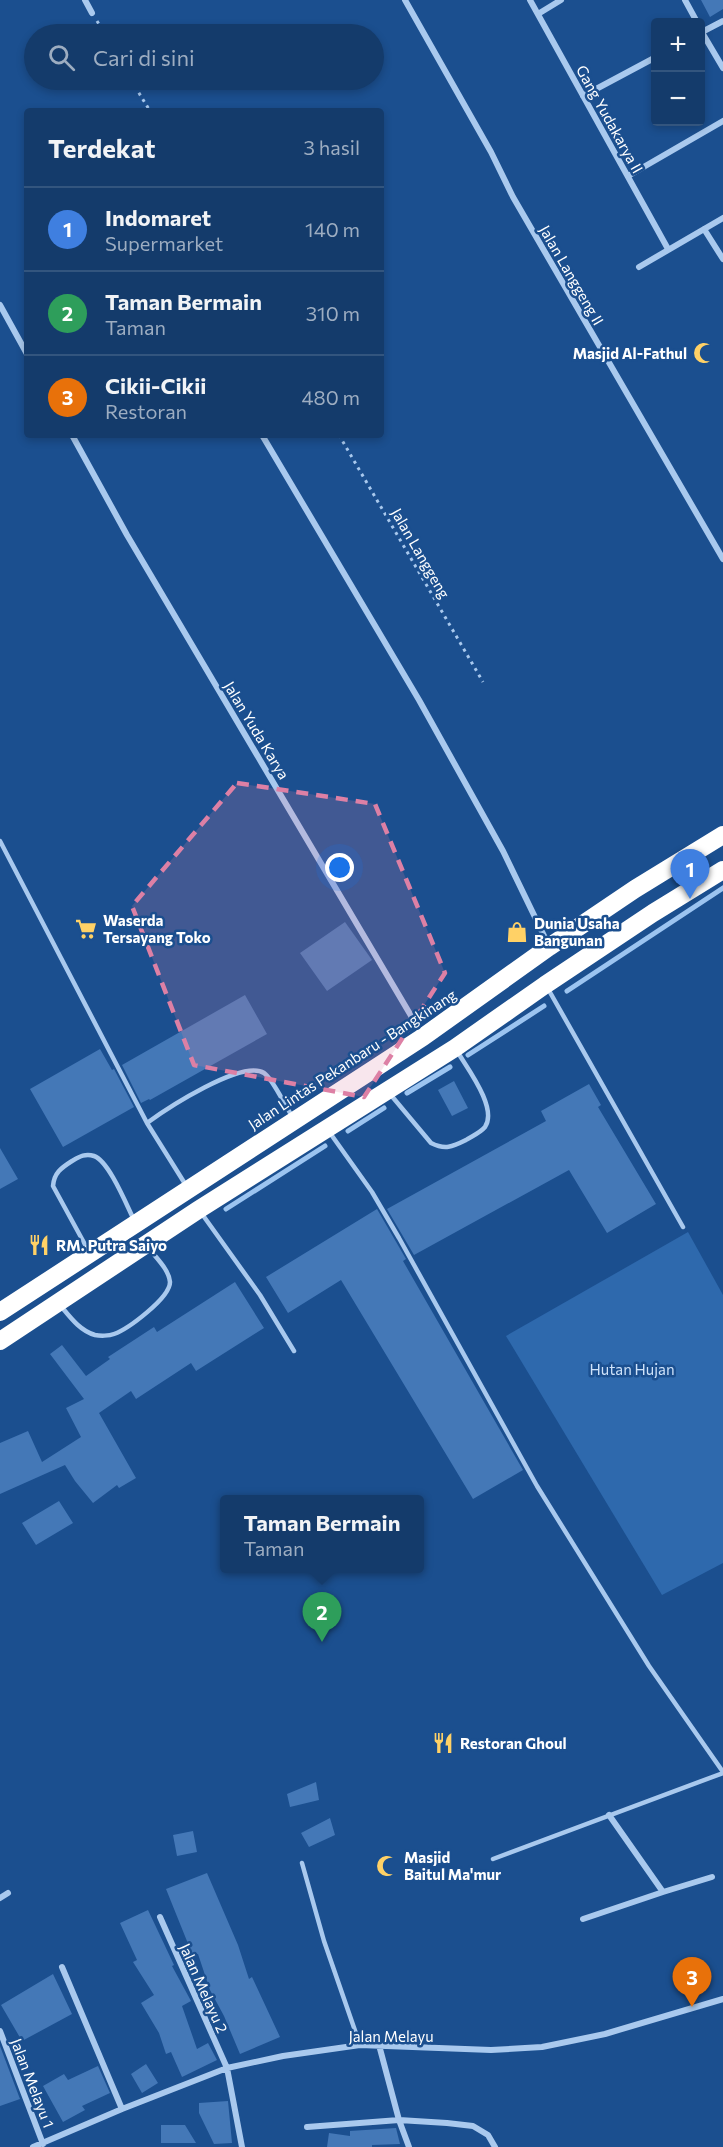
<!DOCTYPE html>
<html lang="id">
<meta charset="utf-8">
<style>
body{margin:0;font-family:Commissioner,sans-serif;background:#1d4271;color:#f1f3f6}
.controls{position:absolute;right:18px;top:18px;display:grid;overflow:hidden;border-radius:6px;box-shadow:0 3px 9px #0003}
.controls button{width:54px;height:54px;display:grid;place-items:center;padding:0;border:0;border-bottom:2px solid #33557e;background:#143b6b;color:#f1f3f6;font:30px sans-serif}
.you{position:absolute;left:340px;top:868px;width:21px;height:21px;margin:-15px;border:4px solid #fff;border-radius:50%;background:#1a73e8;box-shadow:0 0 0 9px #1a73e833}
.badge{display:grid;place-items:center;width:39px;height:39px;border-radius:50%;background:#8abfa5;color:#fff;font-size:20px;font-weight:700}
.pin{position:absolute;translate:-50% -50px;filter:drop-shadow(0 2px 3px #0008)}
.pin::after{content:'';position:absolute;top:32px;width:21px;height:18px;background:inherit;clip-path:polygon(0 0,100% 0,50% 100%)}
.popup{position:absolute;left:220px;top:1495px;width:204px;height:78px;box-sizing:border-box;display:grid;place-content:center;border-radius:6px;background:#143b6b;filter:drop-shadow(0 2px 4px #0005);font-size:20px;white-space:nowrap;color:#9dadc1}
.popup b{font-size:22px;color:#f1f3f6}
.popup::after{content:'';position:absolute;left:50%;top:100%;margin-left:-12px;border:12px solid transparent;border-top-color:#143b6b}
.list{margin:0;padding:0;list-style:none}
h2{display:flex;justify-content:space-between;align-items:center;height:78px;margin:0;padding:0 24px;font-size:26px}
h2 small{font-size:20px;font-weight:400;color:#9dadc1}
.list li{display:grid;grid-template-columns:39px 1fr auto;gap:18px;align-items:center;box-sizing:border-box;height:84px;padding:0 24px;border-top:2px solid #33557e}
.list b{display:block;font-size:22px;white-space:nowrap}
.list p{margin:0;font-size:20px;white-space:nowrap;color:#9dadc1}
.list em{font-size:20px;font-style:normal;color:#9dadc1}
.icon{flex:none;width:33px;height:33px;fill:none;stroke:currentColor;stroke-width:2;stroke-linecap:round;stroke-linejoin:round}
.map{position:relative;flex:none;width:723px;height:2147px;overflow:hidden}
.search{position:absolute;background:#143b6b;box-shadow:0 3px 9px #0003;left:24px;top:24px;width:360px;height:66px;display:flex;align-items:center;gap:15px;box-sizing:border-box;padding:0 21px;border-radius:33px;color:#9dadc1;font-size:22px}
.panel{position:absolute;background:#143b6b;box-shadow:0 3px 9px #0003;left:24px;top:108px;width:360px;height:330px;border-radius:6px}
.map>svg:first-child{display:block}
</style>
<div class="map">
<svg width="723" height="2147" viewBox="0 0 723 2147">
<rect width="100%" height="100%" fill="#1b4f8f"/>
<path fill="#2e69ad" d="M688,1232L723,1295V1563L662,1595L506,1336Z"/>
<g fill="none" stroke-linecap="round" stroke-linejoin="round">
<path stroke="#9cc4f0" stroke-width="5" d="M567,991L723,888
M468,1055L544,1006
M407,1093L450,1067
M348,1131L384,1108
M226,1209L325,1146"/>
</g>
<path fill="#4478b7" d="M701,0H723V9L710,17Z
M345,922L372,960L327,991L300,953Z
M245,995L267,1034L150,1100L149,1099L141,1103L122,1065Z
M100,1049L112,1070L114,1069L134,1107L63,1147L30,1089Z
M454,1081L468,1108L452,1116L438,1090Z
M589,1084L601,1105L598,1107L656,1204L607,1233L569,1170L414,1255L387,1209L546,1121L541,1111Z
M0,1148L18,1179L0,1189Z
M377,1209L406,1259L403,1261L523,1470L473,1499L341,1280L288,1313L266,1277Z
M235,1282L264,1328L196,1371L191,1363L136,1399L131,1391L99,1413L136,1478L119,1488L117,1485L93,1503L75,1481L65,1465L0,1494V1443L28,1431L42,1462L81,1437L66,1408L84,1399L50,1354L62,1345L86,1376L110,1359L108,1357L154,1327L157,1332Z
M59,1501L73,1523L36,1545L22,1523Z
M316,1782L319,1800L290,1807L287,1794Z
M330,1818L335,1835L309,1847L301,1833Z
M193,1831L197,1852L177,1856L173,1835Z
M207,1873L238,1945L249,1979L252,1977L280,2037L240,2054L224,2016L210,1990L198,1954L193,1956L166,1889Z
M148,1910L174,1965L172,1966L191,2001L182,2006L197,2049L208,2043L217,2060L182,2077L171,2052L166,2054L159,2033L141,2003L154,1995L133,1962L137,1960L120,1923Z
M53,1974L72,2014L22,2041L1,2005Z
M0,2046L20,2099L0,2106Z
M146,2064L158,2083L142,2093L131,2074Z
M98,2066L110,2093L82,2106L85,2110L63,2122L43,2086L64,2074L68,2080Z
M228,2101L232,2143L214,2144L199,2113V2103Z
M161,2125H185L196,2143H161Z
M396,2128L400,2144L372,2145V2147H327L329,2133L350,2136V2131Z"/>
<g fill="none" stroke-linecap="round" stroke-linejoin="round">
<path stroke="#a9c9ee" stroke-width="3" stroke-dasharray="3 4.5" stroke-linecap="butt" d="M97,21L105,34
M131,80L150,111
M339,435L483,682"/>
<path stroke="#a9c9ee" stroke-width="4.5" d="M0,841L147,1123
M547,987L683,1227
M390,1094L431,1143C445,1150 452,1147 466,1140C472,1136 480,1133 485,1127C498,1108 467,1068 457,1051
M330,1133L372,1192L399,1238L537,1486L649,1666L723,1772
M187,1187L147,1123C166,1109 242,1059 264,1073C273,1079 285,1106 292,1116
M202,1214L260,1295L294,1351
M88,1250L53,1186C54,1173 61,1168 72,1161C79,1157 85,1153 94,1156C109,1161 127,1206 134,1220
M60,1305C70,1317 80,1331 95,1335C100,1336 109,1336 114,1334C128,1329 170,1298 170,1282C169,1269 155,1257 148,1247
M493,1859L723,1773
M302,1863L324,1941L360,2045"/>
<path stroke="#a9c9ee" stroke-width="6" d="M85,0L92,13
M405,0L491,152L513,197L723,559
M530,0L668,249
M685,0L697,22
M538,14L561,0
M700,29L723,68
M700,33L723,21
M583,96L656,57
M628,176L723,121
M704,229L723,259
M639,267L723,218
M0,305L27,354
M72,435L127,535L423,1036
M262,435L419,700L503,851L548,944
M609,1815L663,1892L712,1877
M0,1898L8,1893
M160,1917L227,2068L242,2147
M583,1919L663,1892
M62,1967L122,2109
M0,2031L43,2144
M379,2045L399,2120L409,2147
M307,2127L399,2120L447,2123L473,2126L488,2135L495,2147
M33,2147L122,2109L227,2068L283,2056L360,2045L491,2050L542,2047L605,2034L723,1999"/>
<path stroke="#fff" stroke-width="18" d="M0,1312L423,1037L549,947L635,889L723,835
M0,1341L198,1210L455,1048L545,985L653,913L723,870"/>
</g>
<path fill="#dd80a5" fill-opacity="0.2" stroke="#dd80a5" stroke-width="4.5" stroke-dasharray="12 8" stroke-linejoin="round" d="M237,783L375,804L445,973L364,1097L194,1065L132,906Z"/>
<defs>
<symbol id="mosque-bare" viewBox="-9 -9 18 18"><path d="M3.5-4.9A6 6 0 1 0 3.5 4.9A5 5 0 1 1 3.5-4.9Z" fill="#ffd166" stroke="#1b4f8f" stroke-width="2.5" paint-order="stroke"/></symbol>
<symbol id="supermarket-bare" viewBox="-9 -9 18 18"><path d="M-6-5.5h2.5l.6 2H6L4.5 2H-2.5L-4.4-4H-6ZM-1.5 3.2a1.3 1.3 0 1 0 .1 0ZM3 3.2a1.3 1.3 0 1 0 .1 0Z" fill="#ffd166" stroke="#1b4f8f" stroke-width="2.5" paint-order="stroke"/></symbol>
<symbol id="shop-bare" viewBox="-9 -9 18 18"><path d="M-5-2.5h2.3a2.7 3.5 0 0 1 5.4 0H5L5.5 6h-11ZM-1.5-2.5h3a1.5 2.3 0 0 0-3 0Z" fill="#ffd166" stroke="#1b4f8f" stroke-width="2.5" paint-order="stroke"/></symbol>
<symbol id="restaurant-bare" viewBox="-9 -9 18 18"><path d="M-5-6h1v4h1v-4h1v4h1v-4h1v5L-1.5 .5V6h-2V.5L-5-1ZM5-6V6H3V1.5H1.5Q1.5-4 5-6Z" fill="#ffd166" stroke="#1b4f8f" stroke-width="2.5" paint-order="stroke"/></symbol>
</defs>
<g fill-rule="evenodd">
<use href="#mosque-bare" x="689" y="338" width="30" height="30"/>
<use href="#supermarket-bare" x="71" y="914" width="30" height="30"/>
<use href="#shop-bare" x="502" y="917" width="30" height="30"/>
<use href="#restaurant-bare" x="24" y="1230" width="30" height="30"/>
<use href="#restaurant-bare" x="428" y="1728" width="30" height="30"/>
<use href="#mosque-bare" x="372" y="1851" width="30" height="30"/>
</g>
<g text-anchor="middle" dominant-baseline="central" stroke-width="5" stroke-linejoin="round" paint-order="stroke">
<g font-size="15" fill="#fff" stroke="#1b4f8f">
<text transform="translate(610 119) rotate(61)">Gang Yudakarya II</text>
<text transform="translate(572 275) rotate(60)">Jalan Langgeng II</text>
<text transform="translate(421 553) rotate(60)">Jalan Langgeng</text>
<text transform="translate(257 730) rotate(59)">Jalan Yuda Karya</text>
<text transform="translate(352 1059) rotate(-33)">Jalan Lintas Pekanbaru - Bangkinang</text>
<text transform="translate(204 1988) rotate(66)">Jalan Melayu 2</text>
<text x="391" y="2036">Jalan Melayu</text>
<text transform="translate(33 2083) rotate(69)">Jalan Melayu 1</text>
</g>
<g font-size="15" font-weight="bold" fill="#fff" stroke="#1b4f8f" text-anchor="start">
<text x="687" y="353" text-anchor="end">Masjid Al-Fathul</text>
<text x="103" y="920">Waserda<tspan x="103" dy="17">Tersayang Toko</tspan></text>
<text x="534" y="923">Dunia Usaha<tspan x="534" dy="17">Bangunan</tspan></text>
<text x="56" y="1245">RM. Putra Saiyo</text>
<text x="460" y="1743">Restoran Ghoul</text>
<text x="404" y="1857">Masjid<tspan x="404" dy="17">Baitul Ma'mur</tspan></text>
</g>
<g font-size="15" fill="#cfe3fa" stroke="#1b4f8f">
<text x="632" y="1369">Hutan Hujan</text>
</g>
</g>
</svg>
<div class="controls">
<button>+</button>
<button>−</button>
</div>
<div class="you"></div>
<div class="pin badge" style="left:690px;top:899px;background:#3f7fe0">1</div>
<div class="pin badge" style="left:322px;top:1642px;background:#2e9e5b">2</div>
<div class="popup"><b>Taman Bermain</b>Taman</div>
<div class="pin badge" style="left:692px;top:2007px;background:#e8710a">3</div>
<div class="search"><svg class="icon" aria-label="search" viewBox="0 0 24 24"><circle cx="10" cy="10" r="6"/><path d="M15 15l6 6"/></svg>Cari di sini</div>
<section class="panel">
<h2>Terdekat<small>3 hasil</small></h2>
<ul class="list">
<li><span class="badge" style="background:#3f7fe0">1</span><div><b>Indomaret</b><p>Supermarket</p></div><em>140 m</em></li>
<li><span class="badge" style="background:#2e9e5b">2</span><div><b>Taman Bermain</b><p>Taman</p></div><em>310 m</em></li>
<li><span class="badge" style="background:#e8710a">3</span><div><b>Cikii-Cikii</b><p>Restoran</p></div><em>480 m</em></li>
</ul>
</section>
</div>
